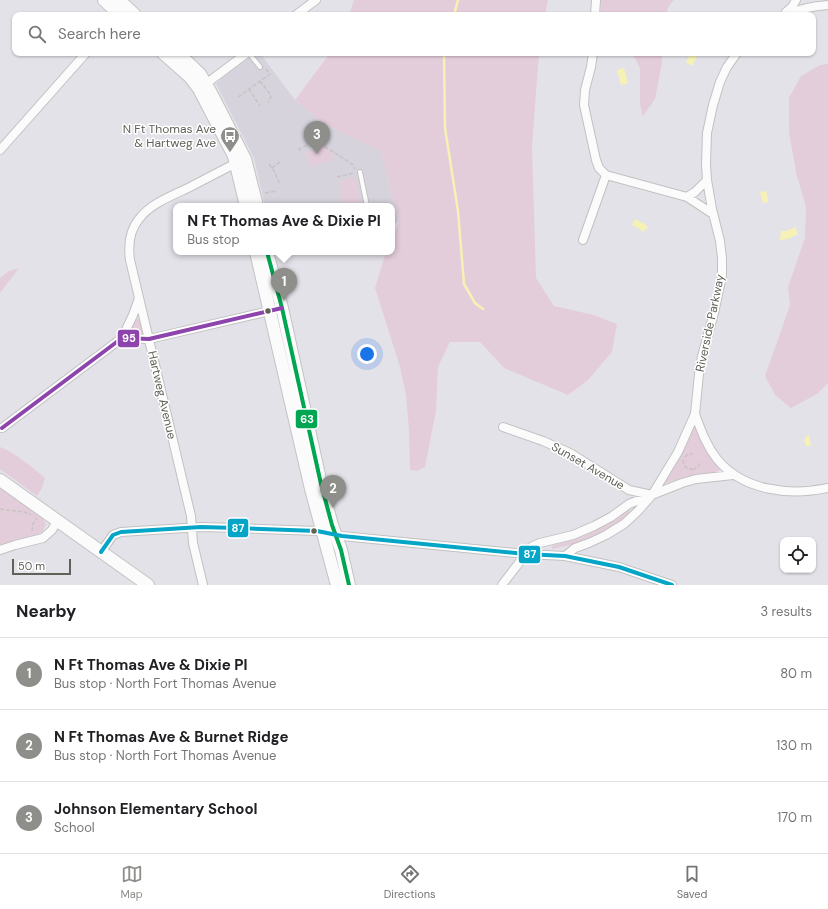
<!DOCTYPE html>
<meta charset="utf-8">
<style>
body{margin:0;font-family:"DM Sans",sans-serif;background:#f2f2f2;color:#202124}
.controls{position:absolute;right:12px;bottom:12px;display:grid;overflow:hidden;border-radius:8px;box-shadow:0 1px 3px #0004}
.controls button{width:36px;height:36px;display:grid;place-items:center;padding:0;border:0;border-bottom:1px solid #e0e0e0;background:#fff;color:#202124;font:20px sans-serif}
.scale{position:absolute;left:12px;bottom:10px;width:59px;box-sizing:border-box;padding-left:4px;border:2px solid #606158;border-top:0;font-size:11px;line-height:14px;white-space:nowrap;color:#606158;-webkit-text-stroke:3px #fff;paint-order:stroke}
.you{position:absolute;left:367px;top:354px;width:14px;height:14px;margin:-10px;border:3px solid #fff;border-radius:50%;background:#1a73e8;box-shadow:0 0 0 6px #1a73e833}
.badge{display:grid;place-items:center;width:26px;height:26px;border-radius:50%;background:#8e8e8b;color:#fff;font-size:13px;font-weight:700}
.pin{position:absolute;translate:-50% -33px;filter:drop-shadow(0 1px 2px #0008)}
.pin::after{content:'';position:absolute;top:21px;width:14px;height:12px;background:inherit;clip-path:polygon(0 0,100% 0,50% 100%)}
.popup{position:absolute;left:173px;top:203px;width:222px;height:52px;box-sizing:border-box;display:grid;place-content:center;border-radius:8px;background:#fff;filter:drop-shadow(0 1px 3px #0005);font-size:13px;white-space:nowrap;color:#757577}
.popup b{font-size:15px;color:#202124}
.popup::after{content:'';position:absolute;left:50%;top:100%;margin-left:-8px;border:8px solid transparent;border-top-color:#fff}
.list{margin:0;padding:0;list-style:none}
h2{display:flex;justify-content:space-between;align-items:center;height:52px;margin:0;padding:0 16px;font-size:17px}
h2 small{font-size:13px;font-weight:400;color:#757577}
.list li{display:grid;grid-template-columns:26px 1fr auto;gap:12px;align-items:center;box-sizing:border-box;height:72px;padding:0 16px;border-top:1px solid #e0e0e0}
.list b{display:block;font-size:15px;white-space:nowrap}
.list p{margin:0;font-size:13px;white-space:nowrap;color:#757577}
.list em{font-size:13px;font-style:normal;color:#757577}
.icon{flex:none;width:22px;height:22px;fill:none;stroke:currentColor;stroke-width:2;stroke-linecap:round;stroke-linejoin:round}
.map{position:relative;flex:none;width:828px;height:585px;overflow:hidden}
.search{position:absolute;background:#fff;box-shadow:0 1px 3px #0004;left:12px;right:12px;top:12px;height:44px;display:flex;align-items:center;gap:10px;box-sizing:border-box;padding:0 14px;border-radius:8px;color:#757577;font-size:15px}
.sheet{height:268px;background:#fff}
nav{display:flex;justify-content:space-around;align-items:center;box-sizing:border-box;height:56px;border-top:1px solid #e0e0e0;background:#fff;font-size:11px;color:#757577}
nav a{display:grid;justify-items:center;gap:2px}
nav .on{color:#8e8e8b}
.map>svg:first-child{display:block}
</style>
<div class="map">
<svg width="828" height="585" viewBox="0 0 828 585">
<rect width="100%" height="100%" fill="#e4e2e9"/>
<path fill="#d6d3dd" d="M256,53H260L295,100L324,124L381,151L399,222L392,225V206H265L254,158L216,84L222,78Z"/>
<path fill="#e4cddb" d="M354,0H548L545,15H349Z
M601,0H674L669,6L665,15H600Z
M330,53H539L532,146L536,278L554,306L594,315L617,324L612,352L588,380L568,395L504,368L480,342H450L438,367L436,411L425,467L417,471L410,470L409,430L406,395L400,367L375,288L386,252H392V238L399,222L381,151L324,124L295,100Z
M632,53H662V63L655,99L643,116L640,105V68Z
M828,64V383L817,394L791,408L775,395L765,376L790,305L788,287L805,238L806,207L796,172L789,132V98L801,76L820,65Z
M321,145L330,151L333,160L310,166L306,153Z
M355,177L361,206H343L339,187H341L340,181Z
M19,268L0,293V278L9,271Z
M134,319H139L143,328V333L139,335L134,334C130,328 132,325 134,319Z
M693,428H695C699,431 700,437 702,442C707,452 713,460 720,468V470L715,473L684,477L663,484Z
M0,447C16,453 32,467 45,478L42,488L37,496L0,469Z
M0,487L43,519L46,524L42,532L36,535L0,545Z
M628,510L631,511V514L607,530L575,544L552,549V546L554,545L582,537L598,529L621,516Z"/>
<path fill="#f6f1b4" d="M691,53H696L698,55L692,66L686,62Z
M624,68L628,83L621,85L617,70Z
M766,191L768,198V202L763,203L760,192Z
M635,219L645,224L648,228L642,232L640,229L632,225Z
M795,227L798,234L788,239L780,240L781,231H787Z
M809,435L811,446H806L804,440L806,437Z"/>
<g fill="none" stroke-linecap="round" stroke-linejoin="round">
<path stroke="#f6f1b4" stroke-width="2.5" d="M454,15L458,0
M444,53L445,128L458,211L464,284L475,303L483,309"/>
<defs>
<path id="lane" d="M249,53L260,67
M360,172L367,206"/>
<path id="street" d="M786,12L792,7L796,0
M296,15L316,0
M595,15L596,0
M785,15C799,9 813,6 828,5
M593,53L591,67L585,90L584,105L596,160L599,168L606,175L687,197L713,214
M203,86L247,53
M0,150L86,53
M687,197L695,192L707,180
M583,240L606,175
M122,338L133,315L139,298
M695,414C701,430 706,445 717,459C743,491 790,496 828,488
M503,427L543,441L570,453L629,490L652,495
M2,428L122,338L149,339L282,308
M0,550L15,545L43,538L52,530L57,521
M101,552L113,535L121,532L201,527L237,528L317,531L342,536L525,554L565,556L619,567L672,585
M565,556L575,548L589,543L606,535L624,524L638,511L652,495L678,452L695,414L699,374L702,356L714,313L722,276V258L720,241L712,209L707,180L706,164L707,133L713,105L720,82L727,67L737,53
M203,585L193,543L191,516L130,260C128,245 129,231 139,219C150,204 171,196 188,188C205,179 223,170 240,161
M502,585L531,547L540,543L573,535L594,526L611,517L629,504L682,483L696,479L733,475"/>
<path id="secondary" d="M104,0L120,15
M119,0L135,15
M163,53L190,77L199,89L234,156L246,206
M178,53L200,74L211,93L245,159L257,206
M256,252L311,489L337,585
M267,252L282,308L321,484L332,525L341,550L349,585
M0,480L148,585"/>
</defs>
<use href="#lane" stroke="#c2c1c1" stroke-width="6"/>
<use href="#street" stroke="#c2c1c1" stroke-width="10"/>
<use href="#secondary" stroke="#c3c3c3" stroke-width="14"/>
<path stroke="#c8c3c2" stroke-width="1.5" stroke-dasharray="4 2" stroke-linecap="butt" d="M260,81L270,94L271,97L268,102
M249,89L260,106
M238,97L270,74L265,68
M298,150L312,142L320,143L327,148L352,164L355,169
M269,164L274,171L280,185
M272,168L281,161
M337,177L354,173
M265,193L277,191
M685,457L688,454H693
M683,460C683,466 687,470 693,469
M693,470L699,466V462
M0,509L24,512L31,515
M32,531L33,524L37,518"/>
<use href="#lane" stroke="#fbfbfc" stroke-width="4"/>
<use href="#street" stroke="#fbfbfc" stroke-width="8"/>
<use href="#secondary" stroke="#fbfbfc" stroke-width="12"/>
<defs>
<path id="bus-1" d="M267,252L282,308L321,484L332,525L341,550L349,585"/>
<path id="bus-2" d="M2,428L122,338L149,339L282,308"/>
<path id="bus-3" d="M101,552L113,535L121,532L201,527L237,528L317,531L342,536L525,554L565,556L619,567L672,585"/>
</defs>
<use href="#bus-1" stroke="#fff" stroke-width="7"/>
<use href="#bus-2" stroke="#fff" stroke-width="7"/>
<use href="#bus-3" stroke="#fff" stroke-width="7"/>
<use href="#bus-1" stroke="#00a651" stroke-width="4"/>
<use href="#bus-2" stroke="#8e44ad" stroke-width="4"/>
<use href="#bus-3" stroke="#05a5c8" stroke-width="4"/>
</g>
<defs>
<symbol id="bus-pin" viewBox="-11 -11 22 30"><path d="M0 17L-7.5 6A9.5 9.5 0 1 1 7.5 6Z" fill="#8e8e8b" stroke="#fff"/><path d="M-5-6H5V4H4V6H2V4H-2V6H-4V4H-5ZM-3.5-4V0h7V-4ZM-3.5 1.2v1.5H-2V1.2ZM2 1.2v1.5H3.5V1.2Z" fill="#fff"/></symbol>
</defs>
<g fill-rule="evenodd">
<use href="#bus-pin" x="219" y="125" width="22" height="30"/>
</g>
<g fill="#606158" stroke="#fff" stroke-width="1.5">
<circle cx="268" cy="311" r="3.5"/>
<circle cx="314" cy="531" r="3.5"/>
</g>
<g text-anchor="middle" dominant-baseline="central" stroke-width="3" stroke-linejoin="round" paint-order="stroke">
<g font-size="12" fill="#606158" stroke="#fff" text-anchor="end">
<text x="216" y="129">N Ft Thomas Ave<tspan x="216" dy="14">&amp; Hartweg Ave</tspan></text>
</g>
<g font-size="12" fill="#606158" stroke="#fff">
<text transform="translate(710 323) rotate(-78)">Riverside Parkway</text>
<text transform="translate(162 395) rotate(77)">Hartweg Avenue</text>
<text transform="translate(588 466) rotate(30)">Sunset Avenue</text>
</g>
</g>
<g stroke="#fff" stroke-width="1.5">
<rect x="117" y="329" width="23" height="19" rx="4" fill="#8e44ad"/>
<rect x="295" y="409" width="23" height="20" rx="4" fill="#00a651"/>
<rect x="227" y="518" width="22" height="20" rx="4" fill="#05a5c8"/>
<rect x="518" y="545" width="23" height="19" rx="4" fill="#05a5c8"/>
</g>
<g font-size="11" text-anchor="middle" font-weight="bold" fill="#fff">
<text x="129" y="342">95</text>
<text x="307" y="423">63</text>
<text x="238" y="532">87</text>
<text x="530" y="558">87</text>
</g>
</svg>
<div class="controls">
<button><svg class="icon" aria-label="locate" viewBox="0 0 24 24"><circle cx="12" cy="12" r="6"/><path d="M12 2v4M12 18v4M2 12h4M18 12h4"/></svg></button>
</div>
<div class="scale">50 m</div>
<div class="you"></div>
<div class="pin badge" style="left:284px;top:301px">1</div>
<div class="popup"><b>N Ft Thomas Ave &amp; Dixie Pl</b>Bus stop</div>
<div class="pin badge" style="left:333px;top:508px">2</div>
<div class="pin badge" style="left:317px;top:154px">3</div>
<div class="search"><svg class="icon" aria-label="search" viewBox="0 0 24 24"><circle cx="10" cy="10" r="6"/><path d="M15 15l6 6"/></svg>Search here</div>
</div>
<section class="sheet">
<h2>Nearby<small>3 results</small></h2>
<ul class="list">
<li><span class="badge">1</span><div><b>N Ft Thomas Ave &amp; Dixie Pl</b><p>Bus stop · North Fort Thomas Avenue</p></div><em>80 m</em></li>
<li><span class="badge">2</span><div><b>N Ft Thomas Ave &amp; Burnet Ridge</b><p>Bus stop · North Fort Thomas Avenue</p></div><em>130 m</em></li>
<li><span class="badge">3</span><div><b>Johnson Elementary School</b><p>School</p></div><em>170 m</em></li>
</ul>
</section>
<nav>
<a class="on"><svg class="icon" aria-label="map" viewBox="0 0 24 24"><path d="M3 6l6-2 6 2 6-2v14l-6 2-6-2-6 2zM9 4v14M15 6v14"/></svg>Map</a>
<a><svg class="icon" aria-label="directions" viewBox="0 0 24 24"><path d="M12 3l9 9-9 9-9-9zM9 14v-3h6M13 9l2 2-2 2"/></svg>Directions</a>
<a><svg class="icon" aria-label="saved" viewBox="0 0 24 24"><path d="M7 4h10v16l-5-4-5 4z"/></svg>Saved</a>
</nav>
